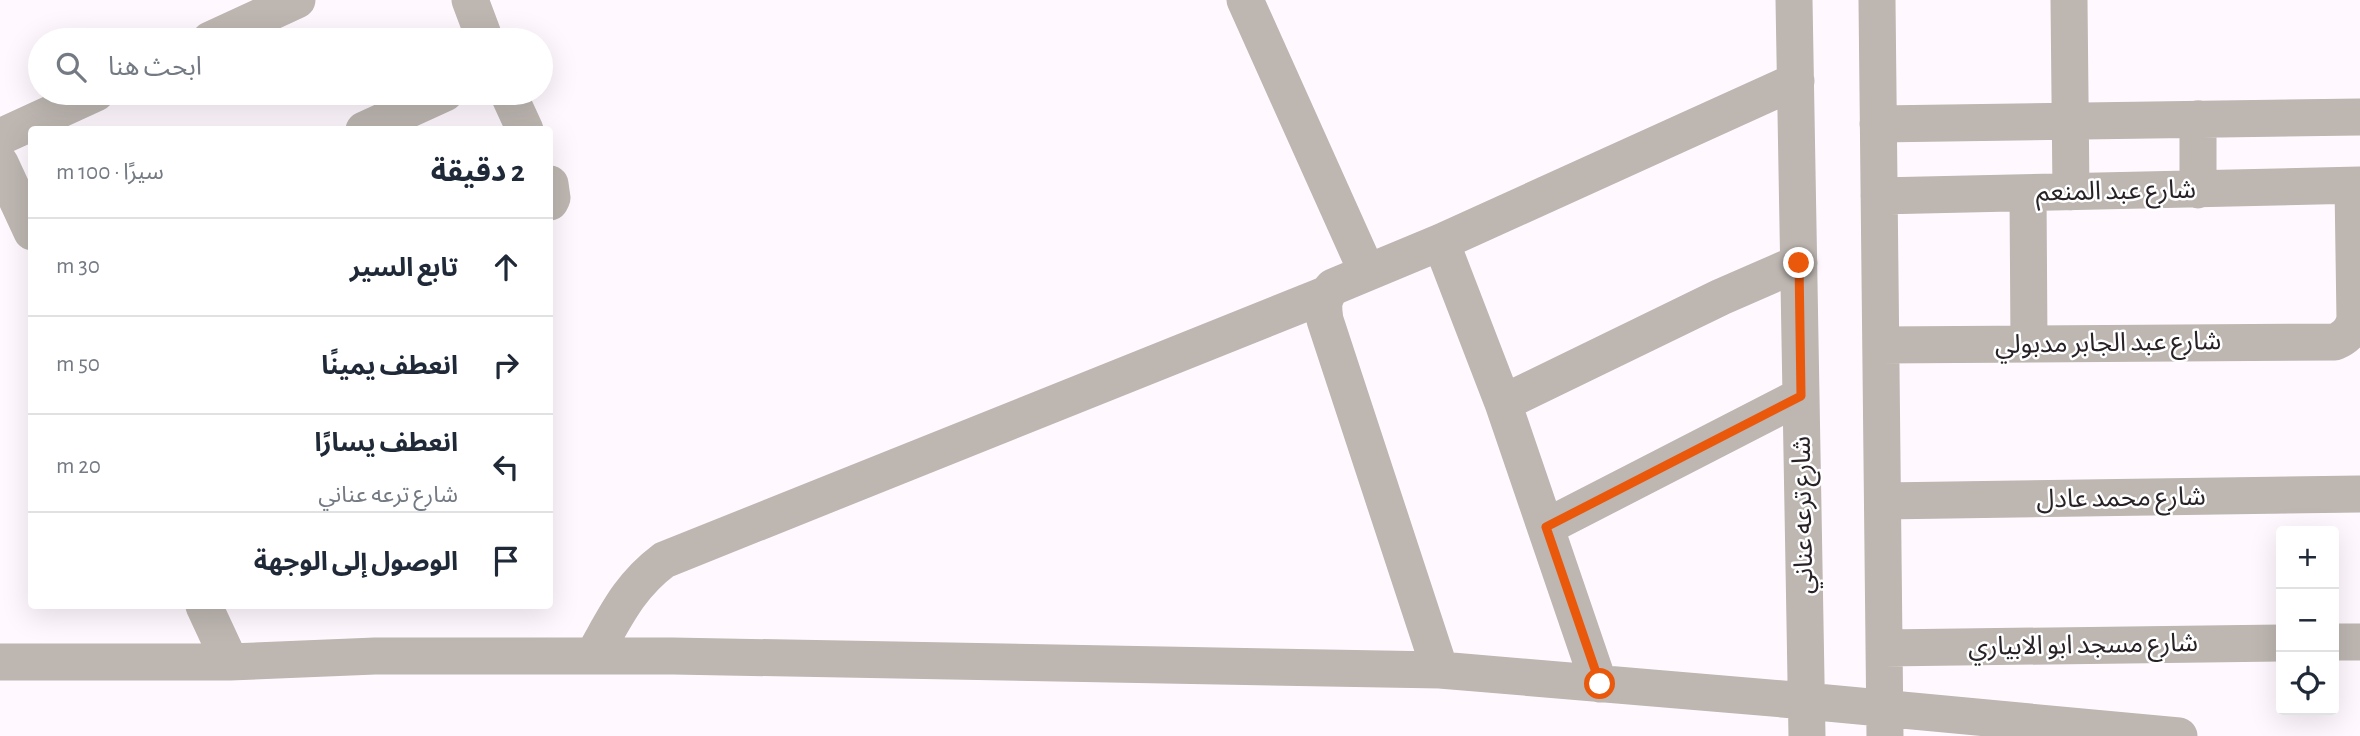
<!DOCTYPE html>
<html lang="ar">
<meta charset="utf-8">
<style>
body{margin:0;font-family:"Alegreya Sans","Noto Sans Arabic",sans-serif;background:#f6f6f7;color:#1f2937;direction:rtl}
.controls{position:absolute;right:21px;bottom:21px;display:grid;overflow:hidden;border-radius:7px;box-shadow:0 7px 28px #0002}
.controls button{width:63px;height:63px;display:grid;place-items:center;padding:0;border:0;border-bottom:2px solid #e0e1e3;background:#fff;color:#1f2937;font:35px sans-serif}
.stop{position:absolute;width:21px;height:21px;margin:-16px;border:5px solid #ea580c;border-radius:50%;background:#fff}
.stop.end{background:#ea580c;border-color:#fff;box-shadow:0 2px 7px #0008}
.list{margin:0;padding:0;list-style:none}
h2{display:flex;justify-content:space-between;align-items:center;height:91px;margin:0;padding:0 28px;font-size:30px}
h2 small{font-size:23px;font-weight:400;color:#747a83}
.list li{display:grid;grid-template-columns:46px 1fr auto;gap:21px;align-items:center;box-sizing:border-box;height:98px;padding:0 28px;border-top:2px solid #e0e1e3}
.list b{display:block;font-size:26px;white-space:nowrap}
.list p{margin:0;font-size:23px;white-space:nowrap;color:#747a83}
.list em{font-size:23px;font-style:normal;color:#747a83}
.icon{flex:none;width:38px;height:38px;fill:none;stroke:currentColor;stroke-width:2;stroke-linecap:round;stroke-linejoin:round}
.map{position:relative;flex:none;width:2360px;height:736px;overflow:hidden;direction:ltr}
.search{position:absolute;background:#fff;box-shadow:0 7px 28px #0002;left:28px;top:28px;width:525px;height:77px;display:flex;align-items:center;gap:18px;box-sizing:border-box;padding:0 24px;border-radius:38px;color:#747a83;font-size:26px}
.panel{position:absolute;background:#fff;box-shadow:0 7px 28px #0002;left:28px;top:126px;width:525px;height:483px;border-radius:7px;direction:rtl}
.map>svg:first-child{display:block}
</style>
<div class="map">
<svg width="2360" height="736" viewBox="0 0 2360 736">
<rect width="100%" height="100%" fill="#fff9ff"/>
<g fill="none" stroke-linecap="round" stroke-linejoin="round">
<path stroke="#bdb6b1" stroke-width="37" d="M470,0L485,40
M1245,0L1367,272
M1794,0L1807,736
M1877,0L1885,736
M2069,0L2071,192
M210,40L297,0
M508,93L525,130
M2198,119V190
M1878,124L2360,117
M364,130L445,93
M0,137L96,93
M0,163L32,232
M550,184L552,198L550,202
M2028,193L2029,344
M1879,196L2360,185
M1441,242L1503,403L1599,684
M1881,345L2335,342C2346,337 2351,332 2355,320L2353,186
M1503,403L1721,297L1799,263
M1883,501L2360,494
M1546,527L1801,396
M204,606L230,662
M2334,642H2360
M1884,648L2281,643
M593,656C615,618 628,587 664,560L1325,295
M0,662H230L375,656H673L1440,670L1806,701L2179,736
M1440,670L1325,320C1323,306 1322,298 1333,287L1441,242L1796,81"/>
</g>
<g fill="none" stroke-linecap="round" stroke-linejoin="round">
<path stroke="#ea580c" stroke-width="9" d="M1600,684L1546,527L1801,396L1799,263"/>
</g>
<g text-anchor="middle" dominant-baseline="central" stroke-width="5" stroke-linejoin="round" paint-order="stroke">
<g font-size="26" fill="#282227" stroke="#fff">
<text transform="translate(2116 191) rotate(-1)">شارع عبد المنعم</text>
<text transform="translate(2108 343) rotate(-1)">شارع عبد الجابر مدبولي</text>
<text transform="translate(2121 498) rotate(-1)">شارع محمد عادل</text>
<text transform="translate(1803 515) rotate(-91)">شارع ترعه عناني</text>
<text transform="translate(2083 645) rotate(-1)">شارع مسجد ابو الابياري</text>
</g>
</g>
</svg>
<div class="controls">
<button>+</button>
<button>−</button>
<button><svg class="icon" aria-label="locate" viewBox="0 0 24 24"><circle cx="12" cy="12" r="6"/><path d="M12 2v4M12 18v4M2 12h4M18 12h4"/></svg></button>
</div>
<div class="stop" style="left:1600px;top:684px"></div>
<div class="stop end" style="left:1799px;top:263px"></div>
<div class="search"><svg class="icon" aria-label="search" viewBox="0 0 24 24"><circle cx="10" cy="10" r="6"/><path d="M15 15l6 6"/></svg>ابحث هنا</div>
<section class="panel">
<h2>2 دقيقة<small>سيرًا · 100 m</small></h2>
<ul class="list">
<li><svg class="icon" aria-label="ahead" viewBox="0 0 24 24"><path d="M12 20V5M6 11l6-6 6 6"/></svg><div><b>تابع السير</b></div><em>30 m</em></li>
<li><svg class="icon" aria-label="right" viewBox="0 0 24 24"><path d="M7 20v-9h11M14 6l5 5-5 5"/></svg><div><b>انعطف يمينًا</b></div><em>50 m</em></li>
<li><svg class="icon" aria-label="left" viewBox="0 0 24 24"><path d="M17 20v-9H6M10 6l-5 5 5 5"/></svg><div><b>انعطف يسارًا</b><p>شارع ترعه عناني</p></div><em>20 m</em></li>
<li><svg class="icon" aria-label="arrive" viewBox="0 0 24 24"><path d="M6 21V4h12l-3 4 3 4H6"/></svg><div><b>الوصول إلى الوجهة</b></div></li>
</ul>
</section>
</div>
